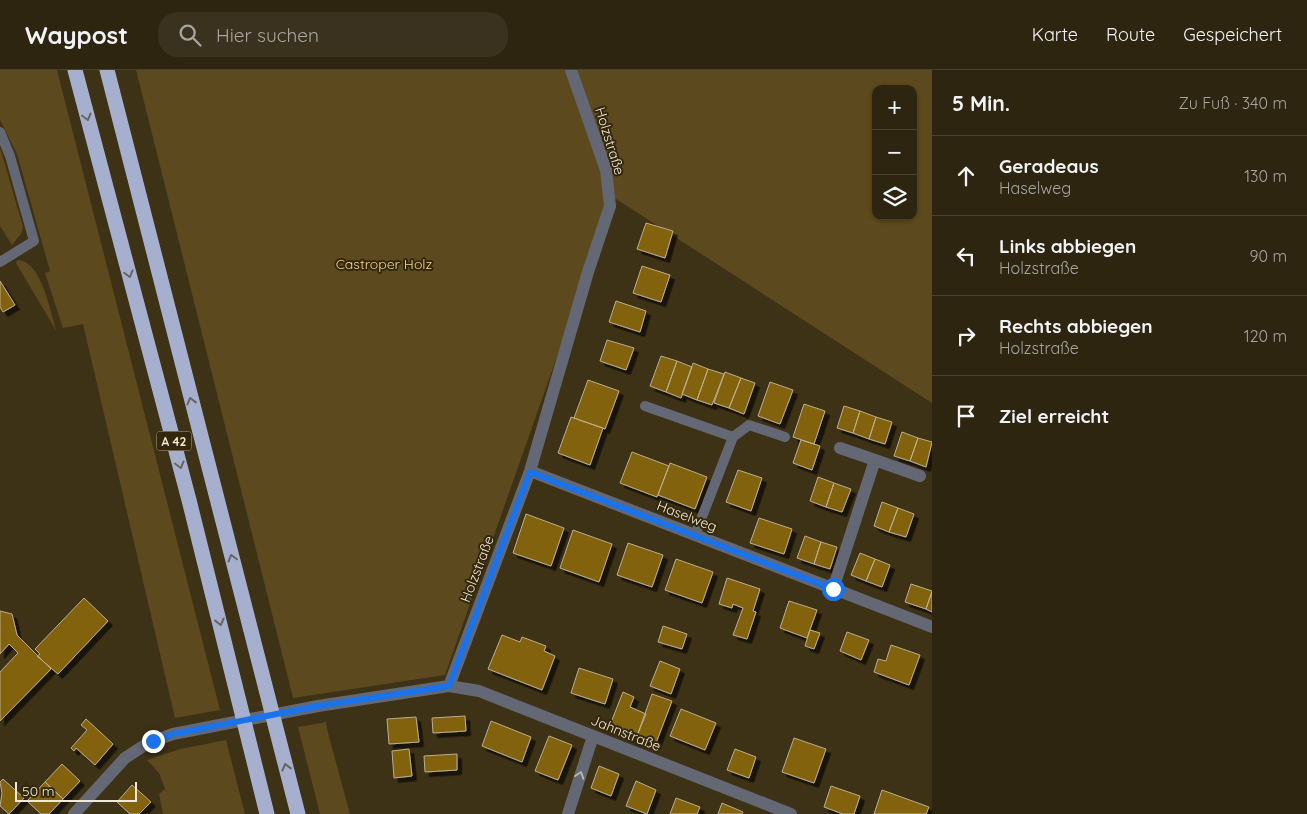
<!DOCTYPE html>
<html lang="de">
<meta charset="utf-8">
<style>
body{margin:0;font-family:Quicksand,sans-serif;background:#3a311e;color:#f1f3f6}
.controls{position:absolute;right:15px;top:15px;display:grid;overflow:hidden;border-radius:10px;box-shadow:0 1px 4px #0004}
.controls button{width:45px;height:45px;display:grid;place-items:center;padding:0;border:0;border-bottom:1px solid #494230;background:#2e2510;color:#f1f3f6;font:25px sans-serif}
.scale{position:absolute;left:15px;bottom:12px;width:122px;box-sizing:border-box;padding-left:5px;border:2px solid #f0e8d8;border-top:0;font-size:14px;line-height:18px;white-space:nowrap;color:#f0e8d8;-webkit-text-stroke:4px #33270c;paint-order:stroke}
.stop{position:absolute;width:15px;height:15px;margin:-11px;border:4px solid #1a73e8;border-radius:50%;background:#fff}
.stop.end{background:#1a73e8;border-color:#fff;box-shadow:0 1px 5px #0008}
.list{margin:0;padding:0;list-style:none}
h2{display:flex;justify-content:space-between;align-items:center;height:65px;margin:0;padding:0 20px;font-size:21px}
h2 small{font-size:16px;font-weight:400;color:#a7a59f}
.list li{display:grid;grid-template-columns:32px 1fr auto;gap:15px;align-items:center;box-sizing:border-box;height:80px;padding:0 20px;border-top:1px solid #494230}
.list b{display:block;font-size:19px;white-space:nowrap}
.list p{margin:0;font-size:16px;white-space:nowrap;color:#a7a59f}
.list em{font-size:16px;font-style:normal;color:#a7a59f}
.icon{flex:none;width:28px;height:28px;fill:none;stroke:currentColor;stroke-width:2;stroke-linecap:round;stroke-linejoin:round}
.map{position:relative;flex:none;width:932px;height:744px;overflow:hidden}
header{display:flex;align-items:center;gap:30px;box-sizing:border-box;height:70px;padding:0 25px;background:#2e2510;border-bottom:1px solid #494230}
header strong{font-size:24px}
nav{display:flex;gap:28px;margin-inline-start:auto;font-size:18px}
.search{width:350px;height:45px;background:#3a311e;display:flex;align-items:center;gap:12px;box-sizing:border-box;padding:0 18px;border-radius:20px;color:#a7a59f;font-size:19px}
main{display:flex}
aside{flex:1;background:#2e2510}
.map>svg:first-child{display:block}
</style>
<header>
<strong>Waypost</strong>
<div class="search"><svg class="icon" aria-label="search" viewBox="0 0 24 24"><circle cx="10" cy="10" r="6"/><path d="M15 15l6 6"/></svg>Hier suchen</div>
<nav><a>Karte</a><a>Route</a><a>Gespeichert</a></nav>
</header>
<main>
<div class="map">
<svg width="932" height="744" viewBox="0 0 932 744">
<defs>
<filter id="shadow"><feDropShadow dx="4.5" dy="4.5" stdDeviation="0" flood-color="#0009"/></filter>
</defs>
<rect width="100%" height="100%" fill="#3d3116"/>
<path fill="#5c491d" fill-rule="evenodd" d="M0,0H57L220,640L175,648L83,254L63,258L45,203L50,201L17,84L0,50Z
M136,0H932V333L613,127L445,605L293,628ZM876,19H913V146H876Z
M0,77L23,157L21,164L12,175L0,156Z
M17,190C42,190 50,242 57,262L16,193Z
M326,652L328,663L350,744H320L298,657Z
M226,670L245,744H163L159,724L165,719L159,703L147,690L180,679Z"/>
<path fill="#826208" stroke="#bcae8f" filter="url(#shadow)" d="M646,153L673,161L665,188L637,179Z
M642,196L670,205L661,232L633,223Z
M0,211L15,235L3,242L0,237Z
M616,231L646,241L640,262L609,252Z
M607,270L634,278L626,300L600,291Z
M661,286L677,291L666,322L650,316Z
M677,291L692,297L681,328L666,322Z
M693,293L708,299L697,330L682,324Z
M708,299L724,304L712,335L697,330Z
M725,302L741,308L729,338L714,333Z
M741,308L755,313L744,344L729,338Z
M588,310L619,321L605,359L574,348Z
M770,312L793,320L780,354L758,346Z
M804,334L825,341L814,374L793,367Z
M844,336L860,341L853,363L837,358Z
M860,341L876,347L869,369L853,363Z
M571,347L603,358L590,395L558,383Z
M876,347L892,352L885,374L869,369Z
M902,362L918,368L910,391L894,386Z
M918,368L932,372L926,397L910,391Z
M801,370L820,376L812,400L793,393Z
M632,382L669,396L657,427L620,413Z
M670,393L707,407L695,439L658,425Z
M738,400L762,408L751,441L726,432Z
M818,407L834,413L826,437L810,431Z
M834,413L851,419L842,442L826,437Z
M882,432L898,438L889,462L874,456Z
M898,438L914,444L906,467L889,462Z
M526,444L564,458L551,496L513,483Z
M759,448L792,459L784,484L750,473Z
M573,460L612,474L599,512L560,498Z
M805,466L821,472L814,494L797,488Z
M821,472L837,477L830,499L814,494Z
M628,473L663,485L652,517L617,505Z
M860,483L875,489L866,511L851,505Z
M676,489L713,502L702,533L665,520Z
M875,489L890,495L882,517L866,511Z
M727,508L760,519L753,541L756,542L747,569L733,565L743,538L733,534L732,538L719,534Z
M911,514L932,521L926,539L905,532Z
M932,522V542L926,539Z
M84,528L108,551L58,604L37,586L40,584L35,579Z
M789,531L817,540L807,568L780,558Z
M0,541L12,544L17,565L51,599L0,651V602L18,583L9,574L0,584Z
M663,556L687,564L682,579L658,572Z
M810,560L820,563L814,579L805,576Z
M847,562L869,570L861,590L840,581Z
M502,565L520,572L522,567L546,576L544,581L555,586L542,620L488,599Z
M891,575L920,585L909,615L874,602L878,589L886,591Z
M660,591L680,599L671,624L650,616Z
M579,598L613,609L605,634L571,623Z
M623,622L634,627L630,637L646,644L637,666L610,655Z
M652,624L672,631L656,673L637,666Z
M681,639L716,653L705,680L670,666Z
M465,646L466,661L433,663L432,648Z
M416,647L419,672L389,674L387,649Z
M86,649L113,674L95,695L76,678L74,681L71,678L87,660L81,655Z
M491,651L531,667L522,692L482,676Z
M549,666L572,675L558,710L535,701Z
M794,668L826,679L814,713L782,702Z
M409,679L412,706L394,708L392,681Z
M735,679L756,687L749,708L727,700Z
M457,684V700L425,702L424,686Z
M62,694L80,711L63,729L45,712Z
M599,696L619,704L611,726L591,718Z
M3,709L24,728L9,744L0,736L2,723L0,712Z
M636,711L656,720L647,744L626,736Z
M45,712L63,729L49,744H41L27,731Z
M132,715L151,732L139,744H130L117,732Z
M831,716L860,726L854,744H843L824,737Z
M882,720L929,737L926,744H874Z
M676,728L700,737L697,744H670Z
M722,733L743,742L742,744H718Z"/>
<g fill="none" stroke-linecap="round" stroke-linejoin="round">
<path stroke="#646874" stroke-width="10" d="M0,62L10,86L34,171L0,192
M645,336L733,367L695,465
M733,367L749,355L785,367"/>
<path stroke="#646874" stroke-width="12" d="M875,390L920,406
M530,401L932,557
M833,519L875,390L840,378
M449,616L530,401L588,202L610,136L606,100L571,0
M74,744L125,688L148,673L173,664L318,636L449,616L479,621L791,744
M568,744L593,666"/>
<path stroke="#a7afce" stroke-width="15" d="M75,0L189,430L267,744
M107,0L298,744"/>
</g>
<defs><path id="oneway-chevron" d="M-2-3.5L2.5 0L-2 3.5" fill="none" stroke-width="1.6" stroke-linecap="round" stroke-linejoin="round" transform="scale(1.25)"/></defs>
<g stroke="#676463">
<use href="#oneway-chevron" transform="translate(87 47) rotate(75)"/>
<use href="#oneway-chevron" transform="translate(129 204) rotate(75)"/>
<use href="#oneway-chevron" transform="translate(191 331) rotate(-104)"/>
<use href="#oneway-chevron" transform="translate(180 395) rotate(75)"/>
<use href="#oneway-chevron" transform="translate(232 488) rotate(-105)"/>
<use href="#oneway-chevron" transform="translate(220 552) rotate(76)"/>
<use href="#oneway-chevron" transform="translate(286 697) rotate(-104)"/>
</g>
<use stroke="#b8b5b0" href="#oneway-chevron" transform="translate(580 705) rotate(-72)"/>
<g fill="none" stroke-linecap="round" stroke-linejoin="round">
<path stroke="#1a73e8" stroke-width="6" d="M153,671L173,664L318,636L449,616L530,402L833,519"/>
</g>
<g text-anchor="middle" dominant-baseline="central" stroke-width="4" stroke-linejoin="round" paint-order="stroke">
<rect fill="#33270c" stroke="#b7ae9b" stroke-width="1" x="156.5" y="361.5" width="35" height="19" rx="4"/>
<g font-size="12" font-weight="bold" fill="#f0e8d8">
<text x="174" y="371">A 42</text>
</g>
<g font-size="14" fill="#f0e8d8" stroke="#33270c">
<text transform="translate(610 71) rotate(73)">Holzstraße</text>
<text transform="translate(687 446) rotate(21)">Haselweg</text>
<text transform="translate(477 499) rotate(-69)">Holzstraße</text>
<text transform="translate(626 663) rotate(22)">Jahnstraße</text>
</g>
<g font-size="14" fill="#f8d484" stroke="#33270c">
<text x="384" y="194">Castroper Holz</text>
</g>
</g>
</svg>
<div class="controls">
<button>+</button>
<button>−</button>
<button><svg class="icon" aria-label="layers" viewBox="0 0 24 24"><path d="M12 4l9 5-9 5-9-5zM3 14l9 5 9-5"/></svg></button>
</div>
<div class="scale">50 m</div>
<div class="stop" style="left:833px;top:519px"></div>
<div class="stop end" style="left:153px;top:671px"></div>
</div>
<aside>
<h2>5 Min.<small>Zu Fuß · 340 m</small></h2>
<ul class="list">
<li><svg class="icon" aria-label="ahead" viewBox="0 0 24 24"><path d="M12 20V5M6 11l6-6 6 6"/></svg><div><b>Geradeaus</b><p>Haselweg</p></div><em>130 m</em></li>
<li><svg class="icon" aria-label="left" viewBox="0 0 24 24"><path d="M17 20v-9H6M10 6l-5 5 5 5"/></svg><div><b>Links abbiegen</b><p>Holzstraße</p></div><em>90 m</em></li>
<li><svg class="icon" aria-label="right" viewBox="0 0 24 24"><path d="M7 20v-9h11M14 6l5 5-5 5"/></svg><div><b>Rechts abbiegen</b><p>Holzstraße</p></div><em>120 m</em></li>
<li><svg class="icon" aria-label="arrive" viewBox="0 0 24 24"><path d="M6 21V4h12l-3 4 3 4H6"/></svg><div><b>Ziel erreicht</b></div></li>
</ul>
</aside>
</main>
